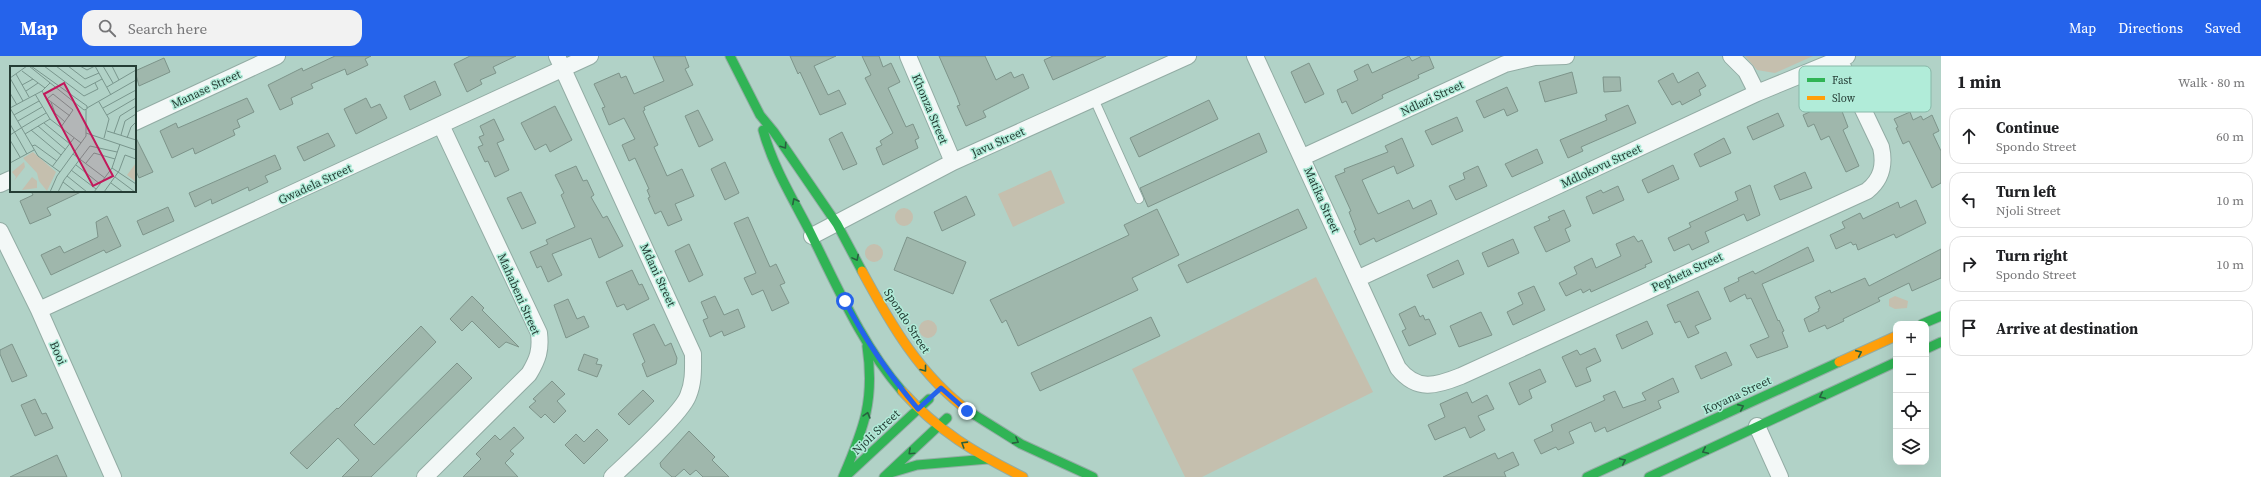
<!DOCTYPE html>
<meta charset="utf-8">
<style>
body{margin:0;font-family:"Source Serif 4",serif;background:#f2f2f2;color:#202124}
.controls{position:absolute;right:12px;bottom:12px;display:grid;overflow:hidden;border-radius:8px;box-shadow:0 4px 16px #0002}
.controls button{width:36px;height:36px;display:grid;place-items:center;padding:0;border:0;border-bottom:1px solid #e0e0e0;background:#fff;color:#202124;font:20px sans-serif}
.stop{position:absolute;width:12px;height:12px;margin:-9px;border:3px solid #2563eb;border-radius:50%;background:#fff}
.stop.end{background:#2563eb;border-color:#fff;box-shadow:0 1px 4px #0008}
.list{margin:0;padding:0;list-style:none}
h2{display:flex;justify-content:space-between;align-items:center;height:52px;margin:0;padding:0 16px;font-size:17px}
h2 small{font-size:13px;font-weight:400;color:#757577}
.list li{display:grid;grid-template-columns:26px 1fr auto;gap:12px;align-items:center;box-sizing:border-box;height:56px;margin:0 8px 8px;padding:0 8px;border:1px solid #e0e0e0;border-radius:12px}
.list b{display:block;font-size:15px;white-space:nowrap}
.list p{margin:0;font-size:13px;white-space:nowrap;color:#757577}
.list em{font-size:13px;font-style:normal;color:#757577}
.icon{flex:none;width:22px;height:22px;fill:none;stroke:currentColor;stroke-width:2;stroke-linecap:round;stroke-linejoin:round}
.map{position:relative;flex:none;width:1941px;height:421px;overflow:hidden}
header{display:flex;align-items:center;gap:24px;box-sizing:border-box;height:56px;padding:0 20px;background:#2563eb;color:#fff}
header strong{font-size:19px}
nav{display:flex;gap:22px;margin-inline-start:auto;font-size:14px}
.search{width:280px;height:36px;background:#f2f2f2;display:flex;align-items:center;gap:10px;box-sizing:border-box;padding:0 14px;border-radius:12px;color:#757577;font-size:15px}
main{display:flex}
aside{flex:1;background:#fff}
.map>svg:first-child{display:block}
</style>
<header>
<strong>Map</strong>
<div class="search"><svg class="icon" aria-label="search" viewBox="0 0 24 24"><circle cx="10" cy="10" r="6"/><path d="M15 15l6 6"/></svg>Search here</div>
<nav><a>Map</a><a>Directions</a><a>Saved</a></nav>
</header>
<main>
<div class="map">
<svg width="1941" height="421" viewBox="0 0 1941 421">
<rect width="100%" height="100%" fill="#b1d2c7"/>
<path fill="#c5bfae" d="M1745,0H1813L1775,17L1757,14Z
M1051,114L1065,147L1013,171L998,138Z
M895 161a9 9 0 1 1 18 0a9 9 0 1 1-18 0Z
M865 197a9 9 0 1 1 18 0a9 9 0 1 1-18 0Z
M1316,221L1373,336L1202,421H1185L1132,313Z
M1895,240L1908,245L1907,252L1895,253L1889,250V243Z
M919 273a9 9 0 1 1 18 0a9 9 0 1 1-18 0Z"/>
<path fill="#9fb7ac" stroke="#7d948a" d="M335,0H371L365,3L368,9L347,19L345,13L311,28L313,32L291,42L293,48L280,54L268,29L302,12L303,15Z
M470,0H516L493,11L496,17L480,24L482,28L467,36L454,8Z
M653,0H685L689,11L685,13L693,29L644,51L645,54L643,55L658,89L654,91L667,120L682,113L694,140L675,148L682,164L668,170L661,155L655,158L648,142L650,141L647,134L649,133L635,102L629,105L622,89L635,83L624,62L609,69L602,52L605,51L594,28L619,17L621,22L626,20L634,38L664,25Z
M790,0H836L814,10L828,39L839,34L846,48L820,59L800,16L798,18Z
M862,0H879L883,11L891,7L900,26L888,32L906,71L913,68L919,82L915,84L918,92L883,109L876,92L882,89L880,85L893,77L865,22L871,19Z
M939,0H985L996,24L1011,16L1014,22L1023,18L1029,32L983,55L986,61L966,70L957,50L960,49L957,41Z
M1053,0H1106L1053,24L1044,4Z
M1409,0L1412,5L1422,0H1429L1434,12L1418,19L1419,22L1382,39L1383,42L1352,58L1346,45L1342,47L1337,34L1358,24L1354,15L1368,8L1372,17Z
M164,2L170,16L139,30L135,15Z
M1309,7L1324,38L1305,47L1291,16Z
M1572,16L1577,37L1545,46L1539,26Z
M1698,16L1706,30L1699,34L1701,39L1682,49L1680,45L1672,49L1658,25L1673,17L1678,27Z
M1603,21H1620L1621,35L1604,36Z
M435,25L441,39L410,54L404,40Z
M1507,31L1518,55L1507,60L1504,53L1484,62L1476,45Z
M1835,37L1848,71L1843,74L1859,110L1846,116L1829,80L1821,84L1814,68L1808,71L1803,59L1818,52L1816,48L1823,45L1822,43Z
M247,42L254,56L237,64L240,71L233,74L235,79L195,98L193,92L172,102L160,75L176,67L178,72Z
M366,42L371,52L380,48L387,62L356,78L344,53Z
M1209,44L1218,63L1139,101L1130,82Z
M1628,49L1636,67L1581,91L1583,95L1568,102L1560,84L1607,64L1605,59Z
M555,50L572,84L550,96L546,88L535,94L521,67Z
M698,54L713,84L699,91L685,60Z
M1910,56L1913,64L1921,60L1923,64L1932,59L1939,75L1933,78L1941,95V127L1932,132L1909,85L1903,88L1896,72L1898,71L1894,63Z
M1778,57L1784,70L1753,84L1747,71Z
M1457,61L1463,75L1432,89L1425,75Z
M494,63L504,84L497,87L509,114L495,121L488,105L485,106L478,91L483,89L479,81L484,79L480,70Z
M842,76L857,108L843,114L829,83Z
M328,77L335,90L304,105L297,91Z
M1259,77L1267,96L1148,151L1140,132Z
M135,80L153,116L139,122L135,113Z
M1402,82L1414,110L1397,118L1394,110L1362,124L1372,146L1378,158L1409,144L1413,153L1431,144L1437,158L1376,186L1374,182L1360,189L1354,175L1356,174L1349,156L1351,155L1335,120L1345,116L1344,113L1388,96L1385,90Z
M1724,82L1731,97L1700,111L1694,98Z
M1537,93L1543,107L1512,121L1505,108Z
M275,99L281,113L265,120L268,126L249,135L248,131L212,148L211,143L195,151L189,137Z
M725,106L739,137L725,144L711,113Z
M1673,109L1679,123L1648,137L1642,124Z
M576,110L583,125L587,124L594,139L591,141L603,162L607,160L623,190L599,202L591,182L552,198L562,219L548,226L541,210L537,212L530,196L548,188L546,184L575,171L561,139L564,137L555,119Z
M1478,110L1487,130L1456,144L1449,130L1465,123L1463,117Z
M1805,116L1812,132L1780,144L1774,130Z
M1750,129L1760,159L1747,165L1744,158L1705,176L1709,186L1692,194L1689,188L1674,195L1668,182L1691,171L1689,167L1738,144L1735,136Z
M1618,130L1624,144L1593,158L1586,141L1601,134L1603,137Z
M31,135H83L47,152L51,159L30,168L20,145L33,139Z
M521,136L536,167L522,173L507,142Z
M966,140L975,159L942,175L934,156Z
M1916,144L1926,167L1896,182L1894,178L1858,194L1856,188L1853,189L1851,186L1836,193L1830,179L1845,172L1842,166L1860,157L1863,163L1898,146L1900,152Z
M168,151L174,165L143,179L137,165Z
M1157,153L1179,199L1132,222L1138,234L1018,290L1006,264L1002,267L990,244L1129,179L1124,169Z
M1298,153L1307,172L1187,227L1178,209Z
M1564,154L1571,170L1565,173L1570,185L1546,196L1534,171L1550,164L1548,161Z
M107,160L121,190L106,197L104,194L51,219L41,199L60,190L64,197L98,181L96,166Z
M748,161L770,211L776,208L785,227L780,229L789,247L772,255L763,234L752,239L744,222L756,217L734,167Z
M1634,180L1638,186L1642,184L1652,206L1645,209L1646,211L1591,236L1590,233L1583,237L1581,233L1566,240L1559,227L1577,218L1574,211L1592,202L1596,212L1621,200L1616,188Z
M907,181L966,206L953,238L894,214Z
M1513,183L1519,197L1488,211L1482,197Z
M689,188L703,219L689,226L675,195Z
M1808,191L1814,205L1762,228L1778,265L1779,264L1784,275L1782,276L1788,291L1757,302L1750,289L1769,281L1751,242L1747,243L1745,238L1730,246L1724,232L1739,225L1738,222L1753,215L1755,218Z
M1941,193V222L1912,235L1909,227L1878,242L1880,245L1843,263L1844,265L1827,273L1825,269L1809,276L1804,263L1819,255L1818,253L1820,252L1815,241L1830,234L1831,237L1865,222L1869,230Z
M1458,204L1464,218L1433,232L1427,219Z
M632,214L639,229L642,228L649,243L627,254L624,248L617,251L606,226Z
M1534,230L1545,254L1513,269L1507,256L1523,248L1518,237Z
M1698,235L1711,263L1695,270L1699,277L1688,282L1680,265L1675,267L1667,249Z
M472,240L484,252L482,254L519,291L506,286L499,292L472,265L462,275L450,263Z
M715,240L724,259L738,253L745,271L724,280L722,275L710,281L703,264L708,262L701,246Z
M568,243L577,263L584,260L589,271L566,282L554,249Z
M1415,250L1420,261L1423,259L1425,264L1429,263L1436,278L1409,290L1402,275L1406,273L1399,258Z
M1481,256L1492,279L1459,291L1450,270Z
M1151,261L1160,280L1040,335L1031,317Z
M1647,265L1653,278L1622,293L1616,279Z
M654,268L665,290L671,287L677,302L676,308L647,321L642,308L645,306L633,278Z
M421,270L436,286L354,369L374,389L457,307L472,322L371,421H342L359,404L338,382L307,413L290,397L337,352L338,353Z
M12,288L27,320L12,326L0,298V294Z
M1595,292L1601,305L1586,312L1591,325L1576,331L1562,301L1577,294L1580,299Z
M1726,296L1732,309L1701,323L1695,310Z
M584,298L598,303L596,308L602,309L597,321L578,314Z
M1540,313L1546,326L1529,334L1532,342L1519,349L1509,327Z
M1673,322L1679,336L1658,345L1661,352L1607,376L1605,371L1595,376L1591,366L1569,376L1574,387L1558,394L1556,391L1541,398L1534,384L1553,375L1551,369L1605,344L1603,340L1615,335L1623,352L1646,344L1642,337Z
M552,325L565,338L557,345L566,355L554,367L545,358L541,362L529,351L536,345L533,343Z
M643,334L654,345L629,369L618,358Z
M1467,336L1472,347L1487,339L1494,353L1478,360L1485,374L1470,382L1465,371L1435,384L1428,369L1445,361L1440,348Z
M35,343L42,358L46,357L53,372L35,380L21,349Z
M514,371L524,382L510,395L514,398L505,407L518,421H463L481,403L476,398L495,379L500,384Z
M597,373L608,384L584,408L565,389L576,378L584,386Z
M689,375L715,401L712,404L729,421H703L696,414L690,419L684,413L675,421H672L661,411L660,407Z
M1513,396L1519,409L1504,416L1506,421H1443L1495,397L1498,403Z
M57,399L67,421H10Z"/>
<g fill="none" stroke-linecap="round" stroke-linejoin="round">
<defs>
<path id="lane" d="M1094,43L1139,143"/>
<path id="street" d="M557,0L693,298C693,312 694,326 688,340C681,358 629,405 612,421
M908,0L953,106
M1255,0L1398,312C1417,336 1436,330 1461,320L1867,135C1882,123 1885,109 1881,91L1839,3
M1731,0L1746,15L1757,37
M135,66L277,0
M1303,101L1505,8L1535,1L1566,0
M0,128L11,123
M0,175L39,254L113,421
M812,180L953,106L1188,0
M1357,223L1757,37L1847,0
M39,254L590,0
M1757,370L1780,421
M425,421L529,318C538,303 541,294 539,277L441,69"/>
<path id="fast" d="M730,0L760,59L774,76L837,168L862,215
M763,74C773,111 793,143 810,176C837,230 862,289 902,335
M1922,268L1941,260
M1926,293L1941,286
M970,356L1021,388L1093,421
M890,417L917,409L988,403
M846,420L929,343
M843,421C864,372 875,344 867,290
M884,421L947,362
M1587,421L1839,306
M1649,421L1896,306"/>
<path id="slow" d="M862,215C890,267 921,321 970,356
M1839,306L1896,280
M902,335C938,375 975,397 1023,421"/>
</defs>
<use href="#lane" stroke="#92aca4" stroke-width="10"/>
<use href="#street" stroke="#92aca4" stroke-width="18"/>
<use href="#fast" stroke="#92aca4" stroke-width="11"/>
<use href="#slow" stroke="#92aca4" stroke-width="11"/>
<use href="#lane" stroke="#f3f8f7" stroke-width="8"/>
<use href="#street" stroke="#f3f8f7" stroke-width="16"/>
<use href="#fast" stroke="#30b455" stroke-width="9"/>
<use href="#slow" stroke="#ff9f0a" stroke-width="9"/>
</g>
<defs><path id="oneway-chevron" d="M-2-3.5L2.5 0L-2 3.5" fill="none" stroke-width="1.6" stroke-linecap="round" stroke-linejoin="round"/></defs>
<g stroke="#28613f">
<use href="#oneway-chevron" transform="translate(784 90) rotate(56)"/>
<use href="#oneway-chevron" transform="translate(795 145) rotate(-117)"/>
<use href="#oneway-chevron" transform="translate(856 202) rotate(62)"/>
<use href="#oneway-chevron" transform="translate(1859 297) rotate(-24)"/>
<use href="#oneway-chevron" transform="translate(924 313) rotate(52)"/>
<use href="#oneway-chevron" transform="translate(1822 340) rotate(155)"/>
<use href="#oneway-chevron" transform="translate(1741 351) rotate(-24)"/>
<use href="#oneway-chevron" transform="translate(867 359) rotate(-74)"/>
<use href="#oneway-chevron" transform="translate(1016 385) rotate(29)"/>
<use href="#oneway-chevron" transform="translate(964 388) rotate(-148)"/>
<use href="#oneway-chevron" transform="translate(1705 395) rotate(155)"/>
<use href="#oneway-chevron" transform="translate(911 396) rotate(137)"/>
<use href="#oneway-chevron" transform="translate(1623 405) rotate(-25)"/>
</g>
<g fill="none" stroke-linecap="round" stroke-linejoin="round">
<path stroke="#2563eb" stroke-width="5" d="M845,245C867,287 888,317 918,353L941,332L967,355"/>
</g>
<g text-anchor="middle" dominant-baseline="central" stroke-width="3" stroke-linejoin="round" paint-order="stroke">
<g font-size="12" fill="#253d35" stroke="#b1ecd9">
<text transform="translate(206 33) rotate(-25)">Manase Street</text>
<text transform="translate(1432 42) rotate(-25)">Ndlazi Street</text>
<text transform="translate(930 53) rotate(67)">Khonza Street</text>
<text transform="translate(998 86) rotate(-24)">Javu Street</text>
<text transform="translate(1601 110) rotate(-25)">Mdlokovu Street</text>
<text transform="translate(315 128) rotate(-25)">Gwadela Street</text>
<text transform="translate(1322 144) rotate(66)">Matika Street</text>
<text transform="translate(1687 216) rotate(-25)">Pepheta Street</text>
<text transform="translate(658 219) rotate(65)">Mdani Street</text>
<text transform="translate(519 238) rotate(66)">Mahabeni Street</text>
<text transform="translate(907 265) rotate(57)">Spondo Street</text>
<text transform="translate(58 297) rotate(66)">Booi</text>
<text transform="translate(1737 339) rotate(-25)">Koyana Street</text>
<text transform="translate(876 376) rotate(-43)">Njoli Street</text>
</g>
</g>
<g transform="translate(10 10)">
<rect width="126" height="126" fill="#b1d2c7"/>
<path d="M23,86L46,106L37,125L29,115L27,107L13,92ZM14,96L15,101L4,115L6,111L2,106ZM126,97V116L117,109ZM22,111L27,115V122L12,124Z" fill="#c5bfae"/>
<path fill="none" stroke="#79968d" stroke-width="1" d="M19,0L74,44L77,43V40L21,0M34,0L74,30L88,23L85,17M46,0L75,22L92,13M58,0L75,13L89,7M70,0L77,4L85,0M85,0L101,29M93,0L103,17M102,0L109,14M12,5L35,22M6,8L19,31M0,12L13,35M0,12L17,0M12,19L23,13M97,21L126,4M16,25L28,17M32,25L36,32L60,50M0,27L7,39M25,28L40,53L71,77M37,33L43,28L63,44L51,61M41,36L45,47L55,56M89,36L99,53L94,72M0,42L28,90L50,106M0,42L32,25L40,17M77,42L126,14M93,42L126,24M4,49L29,35M97,49L126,32M8,55L32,41M34,57L60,78M0,58L17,88M28,60L56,84M11,62L36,47M21,64L51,89M97,65L126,74M76,67L126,84M104,67L110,50L126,40M15,68L40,53M0,69L11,62M111,69L115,55L126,48M117,72L121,61L126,56M0,74L10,91M22,80L25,79L47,95M63,88L95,112M0,97L24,84M76,97L84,87L105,93M66,99L90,118M42,101L64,72M102,102L126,118M61,104L86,123M57,110L77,126M105,111L125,126M53,116L66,126M101,117L113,126M40,126L47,110L76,70V44M48,126L54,114L80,80L107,86M84,126L102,102L110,78M94,126L109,105L115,89L126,93"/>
<path fill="#c2185b" fill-opacity="0.15" stroke="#c2185b" stroke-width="2" d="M54,17L103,110L83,120L34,28Z"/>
<rect width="126" height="126" fill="none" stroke="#253d35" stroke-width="2"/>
</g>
<rect x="1799" y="10" width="132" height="46" rx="6" fill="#b1ecd9" stroke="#87b8a8" stroke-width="1"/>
<rect x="1807" y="22" width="18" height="4" fill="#30b455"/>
<rect x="1807" y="40" width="18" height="4" fill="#ff9f0a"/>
<g font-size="11" fill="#253d35">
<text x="1832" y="28">Fast</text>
<text x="1832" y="46">Slow</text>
</g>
</svg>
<div class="controls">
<button>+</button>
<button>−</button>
<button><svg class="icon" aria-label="locate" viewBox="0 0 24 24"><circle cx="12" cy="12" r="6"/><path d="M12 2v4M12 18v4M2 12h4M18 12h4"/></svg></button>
<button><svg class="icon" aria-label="layers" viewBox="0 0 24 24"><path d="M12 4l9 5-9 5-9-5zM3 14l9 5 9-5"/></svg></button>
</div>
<div class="stop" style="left:845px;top:245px"></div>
<div class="stop end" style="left:967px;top:355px"></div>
</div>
<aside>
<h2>1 min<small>Walk · 80 m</small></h2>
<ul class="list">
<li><svg class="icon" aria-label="ahead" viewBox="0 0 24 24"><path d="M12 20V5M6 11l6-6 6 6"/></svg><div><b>Continue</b><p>Spondo Street</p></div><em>60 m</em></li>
<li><svg class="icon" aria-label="left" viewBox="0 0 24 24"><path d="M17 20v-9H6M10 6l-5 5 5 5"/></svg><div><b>Turn left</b><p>Njoli Street</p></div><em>10 m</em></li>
<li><svg class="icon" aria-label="right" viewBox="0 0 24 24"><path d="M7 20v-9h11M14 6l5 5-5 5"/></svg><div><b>Turn right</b><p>Spondo Street</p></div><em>10 m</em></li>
<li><svg class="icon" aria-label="arrive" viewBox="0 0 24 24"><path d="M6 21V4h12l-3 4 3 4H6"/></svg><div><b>Arrive at destination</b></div></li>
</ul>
</aside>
</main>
